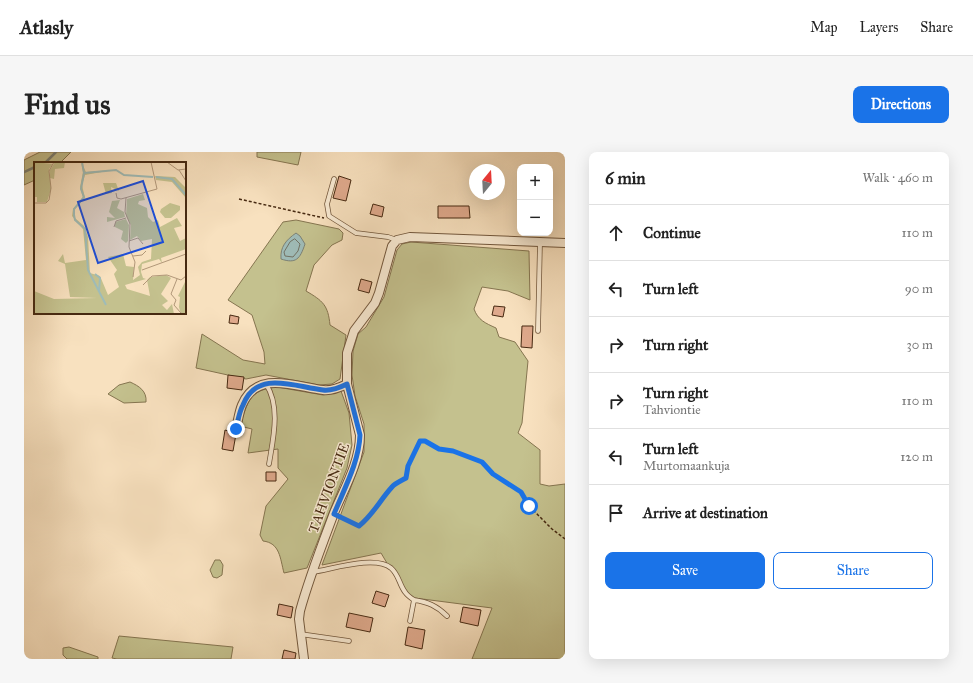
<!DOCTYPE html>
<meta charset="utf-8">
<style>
body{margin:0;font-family:"IM FELL Great Primer",serif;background:#f6f6f6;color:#222}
.controls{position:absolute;right:12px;top:12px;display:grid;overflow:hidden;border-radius:8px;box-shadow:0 4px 16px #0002}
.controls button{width:36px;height:36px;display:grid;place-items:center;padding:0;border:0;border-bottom:1px solid #e0e0e0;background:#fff;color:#222;font:20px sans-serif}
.compass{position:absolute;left:445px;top:12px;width:36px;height:36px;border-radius:50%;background:#fff;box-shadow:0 4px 16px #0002;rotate:18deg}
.stop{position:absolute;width:12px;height:12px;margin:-9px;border:3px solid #1a73e8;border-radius:50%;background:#fff}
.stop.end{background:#1a73e8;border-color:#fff;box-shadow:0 1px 4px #0008}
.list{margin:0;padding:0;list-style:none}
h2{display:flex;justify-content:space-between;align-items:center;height:52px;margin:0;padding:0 16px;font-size:17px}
h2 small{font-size:13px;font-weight:400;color:#767676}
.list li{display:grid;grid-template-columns:26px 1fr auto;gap:12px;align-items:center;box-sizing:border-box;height:56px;padding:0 16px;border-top:1px solid #e0e0e0}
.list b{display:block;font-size:15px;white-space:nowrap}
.list p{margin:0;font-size:13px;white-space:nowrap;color:#767676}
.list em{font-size:13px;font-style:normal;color:#767676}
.actions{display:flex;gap:8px;padding:12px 16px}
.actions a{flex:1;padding:9px 0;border:1px solid #1a73e8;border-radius:8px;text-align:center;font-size:14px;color:#1a73e8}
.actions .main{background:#1a73e8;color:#fff}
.icon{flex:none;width:22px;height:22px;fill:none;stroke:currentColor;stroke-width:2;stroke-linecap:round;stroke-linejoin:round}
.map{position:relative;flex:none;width:541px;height:507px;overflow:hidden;border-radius:8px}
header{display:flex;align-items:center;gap:24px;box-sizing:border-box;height:56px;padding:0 20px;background:#fff;border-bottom:1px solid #e0e0e0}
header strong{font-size:19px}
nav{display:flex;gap:22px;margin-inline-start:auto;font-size:14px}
.intro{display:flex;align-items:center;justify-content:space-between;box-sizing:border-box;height:96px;padding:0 24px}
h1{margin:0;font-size:28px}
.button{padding:10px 18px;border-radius:8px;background:#1a73e8;color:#fff;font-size:14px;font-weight:700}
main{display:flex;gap:24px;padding:0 24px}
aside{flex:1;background:#fff;border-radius:8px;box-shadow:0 4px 16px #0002}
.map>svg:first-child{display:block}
</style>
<header>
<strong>Atlasly</strong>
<nav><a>Map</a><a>Layers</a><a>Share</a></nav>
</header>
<div class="intro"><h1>Find us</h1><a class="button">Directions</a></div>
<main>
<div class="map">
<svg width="541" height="507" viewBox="0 0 541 507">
<rect width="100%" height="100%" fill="#f8e1bf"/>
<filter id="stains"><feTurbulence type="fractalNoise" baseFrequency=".005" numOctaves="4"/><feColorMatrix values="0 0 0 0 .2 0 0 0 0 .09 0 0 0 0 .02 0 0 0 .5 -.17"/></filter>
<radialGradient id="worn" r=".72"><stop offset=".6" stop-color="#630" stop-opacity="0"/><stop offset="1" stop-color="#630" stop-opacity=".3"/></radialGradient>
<path fill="#c4c18e" stroke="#857550" d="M16,0H47L36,11H11V28L0,33V8Z
M233,0H277L274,13L233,5Z
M272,68L315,77L319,81L318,88L308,93L290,113L282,139C299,149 304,153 306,173L322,183L316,227L308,232L295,233L242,223L222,227L172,216L178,182L219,208L241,212L240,200L228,163L204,148L259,70Z
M387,90L505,99L506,148L484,139L458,135L450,157C454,168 461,171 472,176L475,185L491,190L504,209L498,271L494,281L516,298V332L525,334L541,332V507H448L468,456L383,445L357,401L298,413L340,300V272L331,244L328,223L329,199L334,182L342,175L360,145L373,98L378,92Z
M106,230C115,234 123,239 122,250L100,251L84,242L95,233Z
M253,235L299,243L317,239L325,261L328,293L323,316L283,416L260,421C256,406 256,391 239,389L236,383L242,354L264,327L254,316V297L224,301L228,277L216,274C224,249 225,238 253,235Z
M191,408H196L199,413L198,423L193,426L189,425L186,418Z
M95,484L209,495L207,507H93L88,506Z
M45,495L74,505V507H43L39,503V496Z"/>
<path fill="#9fbcb8" stroke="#7b8175" d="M272,81L276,84L281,92C276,107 272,112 257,107C256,95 262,88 272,81Z"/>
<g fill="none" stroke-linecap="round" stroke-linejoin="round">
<path stroke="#727264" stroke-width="1" d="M271,87L276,92L274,99L269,105L261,104L260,100L266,90Z"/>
<path stroke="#7b8175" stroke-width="2.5" d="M21,11L32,0
M0,20L11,15"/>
</g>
<path fill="#dfa98c" stroke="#462911" d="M315,24L327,28L322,49L309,46Z
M349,52L360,55L358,65L346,62Z
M414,54H445L446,66H414Z
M337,127L348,130L345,141L334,138Z
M470,154L481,155L479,165L468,163Z
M206,163L215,165L214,172L205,171Z
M498,174H509L508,196L497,195Z
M204,223L220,225L218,238L203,236Z
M201,278L212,282L209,299L198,297Z
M242,320H252V329H242Z
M352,439L365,443L361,455L348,451Z
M255,452L269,455L267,466L253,463Z
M439,455L457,458L454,474L436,470Z
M325,461L349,466L346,480L322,475Z
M384,475L401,478L398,497L381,493Z
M260,498L272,501L271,507H258Z"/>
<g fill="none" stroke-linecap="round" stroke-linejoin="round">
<defs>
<path id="service" d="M310,27L303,52L305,64L332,81L364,85L373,88
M514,179L516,90
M242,232C257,255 249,287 245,312
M289,420C309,417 351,403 367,416C375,423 375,432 381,440C383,443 387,446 390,448L386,469
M390,448C404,450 413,454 423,464
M276,482L325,489"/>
<path id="minor" d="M212,277C214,269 215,260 218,253C233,217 272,235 299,238C307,239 315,236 323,232
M280,507L275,467L276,459C285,426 298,393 310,361C320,337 336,310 336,283L323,232V201L330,179L351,151L355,141L368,94L373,88L386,85L541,91"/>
</defs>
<use href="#service" stroke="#72573c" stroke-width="5.5"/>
<use href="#minor" stroke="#72573c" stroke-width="10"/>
<path stroke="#462911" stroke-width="1.5" stroke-dasharray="3 2" stroke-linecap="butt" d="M215,47L300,66
M317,366L335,374C349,363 356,348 368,335C371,331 377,329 382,326L384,314L396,289H401L415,297L429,299L457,310L469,322L497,341L505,354L528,377L541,387"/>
<use href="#service" stroke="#faecd5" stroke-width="4"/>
<use href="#minor" stroke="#faecd5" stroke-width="8"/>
</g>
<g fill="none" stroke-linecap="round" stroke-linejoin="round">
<path stroke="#1a73e8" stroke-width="5" d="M212,277C214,269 215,260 219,253C233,217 271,235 299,238C307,239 315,236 323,232L336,283C335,310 320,337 310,362L335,374C349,363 356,348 368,335C371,331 377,329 382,326L384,314L396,289H401L415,297L429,299L458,310L469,322L497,340L505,354"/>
</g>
<g text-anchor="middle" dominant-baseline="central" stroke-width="3" stroke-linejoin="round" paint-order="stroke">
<g font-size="14" fill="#462911" stroke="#faecd5">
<text transform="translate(305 336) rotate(-70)">TAHVIONTIE</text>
</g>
</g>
<g transform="translate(10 10)">
<rect width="152" height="152" fill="#f8e1bf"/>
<path d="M0,0L19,2L15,7L17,27L13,40H3V35H0ZM21,0H31L30,6L21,7L20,17L16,16V8ZM47,0L52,10L79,8L51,13L48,23L51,36L40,48L41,56L50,64L54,75L56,111L66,114L74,133L85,125L80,112L83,108L74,95L89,92L92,104L100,105L99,118L106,113L104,105L108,100L117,97L118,77L107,79L103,74L96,78L97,63L92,54L93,37L109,32L111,38L105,39L104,42L113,46L114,55L119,60L124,58L126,65L143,56L148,64L140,66L146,79L152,76V87L127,96L128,101L125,97L108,102L107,110L109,116L112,117L91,123L93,127L116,134L113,118L116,115L132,113L137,116L127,132L134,139L128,143L133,148L138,142L140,152H0V129L20,137L63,136L36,135L31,102L24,99L29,92L31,101L52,98L49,67L38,54L39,47L49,36L46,25L49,10ZM121,14L141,15L152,26V36L138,20L122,18ZM69,21H82L85,29L77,25L78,31L72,32ZM86,38L83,46L90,50L91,55L73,60V55L81,56L75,50L78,39ZM136,41L146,44V48L137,56H131L126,50L127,47ZM92,57L95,63L94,79L92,81L87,77L89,69L81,65V60ZM151,120L152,152H147L145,145L146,135L144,134Z" fill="#c4c18e"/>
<path fill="none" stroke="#9fbcb8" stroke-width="2" d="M48,0L50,11L47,27L50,35L40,47V53L41,58L51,67L54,108L72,143M50,11L82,8L90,13L119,15M122,15L138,17L152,33M61,112L66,116L65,129"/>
<path fill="none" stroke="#b19779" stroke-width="1" d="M133,0L144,8L152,7M145,8L152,19M82,31L83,36L87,37L123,27L117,0M92,36L91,50L96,62L95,85L101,100L99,115M0,41H12L15,38L17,26L15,9L20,0M80,65L82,59L92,56M95,79L104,76L109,82M99,94L108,93L112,89M108,108L152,92M143,117L137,132L142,138L140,143L147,151M109,123L118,114L133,113L147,118L152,114"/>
<path fill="#1d4ed8" fill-opacity="0.15" stroke="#1d4ed8" stroke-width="2" d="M109,19L129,80L64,101L44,40Z"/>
<rect width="152" height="152" fill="none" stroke="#462911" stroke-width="2"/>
</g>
<rect width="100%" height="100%" filter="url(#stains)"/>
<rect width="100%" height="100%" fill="url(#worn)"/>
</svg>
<div class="controls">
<button>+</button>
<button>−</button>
</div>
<svg class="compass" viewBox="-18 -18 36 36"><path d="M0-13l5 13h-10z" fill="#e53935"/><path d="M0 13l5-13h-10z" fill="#767676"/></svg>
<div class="stop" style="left:505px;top:354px"></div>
<div class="stop end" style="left:212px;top:277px"></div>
</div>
<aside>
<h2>6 min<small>Walk · 460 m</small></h2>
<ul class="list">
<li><svg class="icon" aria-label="ahead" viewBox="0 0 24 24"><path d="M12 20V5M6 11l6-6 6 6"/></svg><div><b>Continue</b></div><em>110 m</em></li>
<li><svg class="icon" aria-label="left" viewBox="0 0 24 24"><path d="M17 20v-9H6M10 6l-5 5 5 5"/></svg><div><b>Turn left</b></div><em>90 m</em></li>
<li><svg class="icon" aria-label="right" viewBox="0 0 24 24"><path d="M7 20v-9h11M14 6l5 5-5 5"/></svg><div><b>Turn right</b></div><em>30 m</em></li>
<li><svg class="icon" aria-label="right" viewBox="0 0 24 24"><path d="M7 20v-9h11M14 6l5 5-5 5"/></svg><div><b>Turn right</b><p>Tahviontie</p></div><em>110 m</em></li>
<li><svg class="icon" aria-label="left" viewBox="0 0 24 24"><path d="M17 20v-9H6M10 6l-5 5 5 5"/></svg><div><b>Turn left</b><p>Murtomaankuja</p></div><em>120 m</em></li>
<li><svg class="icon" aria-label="arrive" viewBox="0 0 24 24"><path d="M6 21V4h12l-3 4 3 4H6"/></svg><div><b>Arrive at destination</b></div></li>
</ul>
<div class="actions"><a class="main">Save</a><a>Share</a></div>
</aside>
</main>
